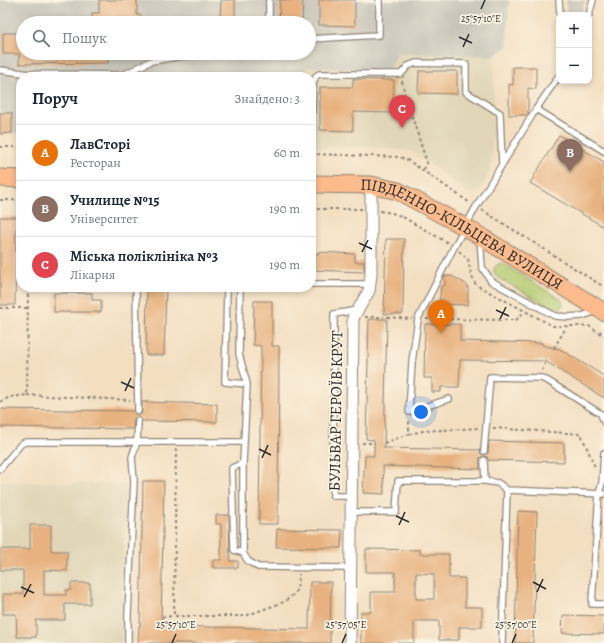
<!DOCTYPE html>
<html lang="uk">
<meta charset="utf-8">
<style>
body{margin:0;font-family:Alegreya,serif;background:#f2f2f3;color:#1f2937}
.controls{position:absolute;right:12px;top:12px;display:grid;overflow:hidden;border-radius:8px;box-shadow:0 2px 6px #0003}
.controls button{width:36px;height:36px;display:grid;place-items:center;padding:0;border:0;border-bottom:1px solid #e0e1e3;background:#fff;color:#1f2937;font:20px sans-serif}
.you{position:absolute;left:421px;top:412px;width:14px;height:14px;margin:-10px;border:3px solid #fff;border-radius:50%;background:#1a73e8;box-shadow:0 0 0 6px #1a73e833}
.badge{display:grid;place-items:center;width:26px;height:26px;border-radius:50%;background:#1f6fb2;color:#fff;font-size:13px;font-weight:700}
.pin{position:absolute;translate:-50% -33px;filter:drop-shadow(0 1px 2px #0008)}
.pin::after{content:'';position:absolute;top:21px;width:14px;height:12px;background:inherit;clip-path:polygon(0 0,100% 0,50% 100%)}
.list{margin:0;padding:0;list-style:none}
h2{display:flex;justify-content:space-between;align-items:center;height:52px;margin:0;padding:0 16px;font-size:17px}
h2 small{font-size:13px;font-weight:400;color:#747a83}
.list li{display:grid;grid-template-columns:26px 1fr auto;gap:12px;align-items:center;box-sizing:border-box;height:56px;padding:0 16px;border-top:1px solid #e0e1e3}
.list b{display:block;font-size:15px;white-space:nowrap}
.list p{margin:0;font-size:13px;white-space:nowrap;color:#747a83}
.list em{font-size:13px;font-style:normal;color:#747a83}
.icon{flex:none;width:22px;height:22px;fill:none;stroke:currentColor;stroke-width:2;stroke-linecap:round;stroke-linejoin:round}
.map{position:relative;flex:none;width:604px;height:643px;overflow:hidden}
.search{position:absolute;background:#fff;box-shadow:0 2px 6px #0003;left:16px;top:16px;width:300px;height:44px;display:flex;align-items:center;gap:10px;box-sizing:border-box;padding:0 14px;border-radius:22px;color:#747a83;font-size:15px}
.panel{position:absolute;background:#fff;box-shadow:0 2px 6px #0003;left:16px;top:72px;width:300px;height:220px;border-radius:16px}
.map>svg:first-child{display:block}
</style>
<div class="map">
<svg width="604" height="643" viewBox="0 0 604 643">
<rect width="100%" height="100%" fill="#fcf5e5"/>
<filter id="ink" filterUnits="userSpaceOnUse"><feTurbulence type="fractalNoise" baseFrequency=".025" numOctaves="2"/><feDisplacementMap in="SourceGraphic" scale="8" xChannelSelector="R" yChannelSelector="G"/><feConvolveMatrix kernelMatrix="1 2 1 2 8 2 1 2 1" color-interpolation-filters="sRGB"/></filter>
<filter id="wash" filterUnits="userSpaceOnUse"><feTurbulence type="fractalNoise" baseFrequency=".012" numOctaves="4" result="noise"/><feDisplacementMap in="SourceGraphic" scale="16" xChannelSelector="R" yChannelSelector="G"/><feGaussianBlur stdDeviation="0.9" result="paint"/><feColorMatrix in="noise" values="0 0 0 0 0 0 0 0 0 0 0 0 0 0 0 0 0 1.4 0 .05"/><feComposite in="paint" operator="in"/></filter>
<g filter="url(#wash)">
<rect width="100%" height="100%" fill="#f3dec0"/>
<path fill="#e1d6b7" d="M397,53L494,56V109L491,171L480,190L470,193L411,151L371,147L311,148V77H305L306,67L390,70Z
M0,481L126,485L121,643H0Z"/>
<path fill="#c7c4b8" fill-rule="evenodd" d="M0,0H509L507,47L494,56L397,53L390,70L306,67L305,77H21V133L0,134ZM23,23H309V53H23Z
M566,0H585L581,15H567Z"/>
<path fill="#b4ca6f" stroke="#707a4d" d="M502,263L562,300L563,306L558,309L552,308L498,278C493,273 492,268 498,264Z"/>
<g id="blocks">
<path fill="#e8b280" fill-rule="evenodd" d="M99,0H137V15H141V23H92V13H99Z
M221,0H235V20L220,19Z
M280,0H303L302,23H279Z
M319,0H355V26L319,25Z
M3,33H23V53H108V63L19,64V54H3Z
M513,67H536V89L528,88V115H509V84L513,85Z
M419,71H457V94L418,93Z
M353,79L394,80L393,113L353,112V131L320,130V87H353Z
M0,113H12V133L0,134Z
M559,135L604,162V227L530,183Z
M0,217H21V229H16L15,305H0Z
M386,239H404L403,314H384Z
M318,252L355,254V262H364V272L311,270V254H318Z
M444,276H452L466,284L468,287V305L439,304L441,286L445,285Z
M147,287H166L164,355H146Z
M54,293H92V300H101V312H54Z
M254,301H272V346H279L278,524H259L261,346L253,345Z
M369,319H387L384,448L480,450L481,454L484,455L488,453L489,441L564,443V462L488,460L487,457L484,456L480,458V469L383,466L384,494L363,493L365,456H374V440L366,439Z
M425,324H460V341L542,343V345L557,349L558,348L604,376V398L545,361L460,360L459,387H441V392H432V378H424Z
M142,402L217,404V422L142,421L141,418L138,417L134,419L133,429L0,427V409L134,411L136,414L138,415L142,413Z
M143,481H164L161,626L309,629L310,582H331L330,643H138L139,626H140Z
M518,511L537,512L533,643H515Z
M216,515H229L230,561H238V568H213V560H221V524H216Z
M30,525H51V551H67V571L44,570V595H66V590H71V583H90V604H65V620H36V637H17L16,614H3V594H23V570H0V549H30Z
M277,529L342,530L341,548L276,547Z
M366,549L420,550V554H449V578H465V607H482V627H459V640H439V621H415L414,622V643H361V612H371V592H395V572H366ZM416,573L434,574V599H416Z
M563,615L604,616V634L562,633Z"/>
</g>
</g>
<g filter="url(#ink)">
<use href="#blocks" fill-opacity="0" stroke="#8f8476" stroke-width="1"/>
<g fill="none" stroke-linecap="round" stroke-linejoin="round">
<defs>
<path id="service" d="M559,0L560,15
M589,15L593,0
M269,23V0
M309,39L379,35V0
M0,70L30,74L123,75L151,61L202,53
M536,109L604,151
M311,137L313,83L316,76L319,74H401L408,66L416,63L466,64V92L500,113L502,164
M480,239L482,267L491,281L555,316L568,317L582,316L597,311
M311,284H370
M136,287L138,411
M227,287L225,382L247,384
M240,287L239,354L247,384L243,463V553L248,561L258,567L350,568
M449,399L409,412L412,362L418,319L454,247L476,207L536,109L559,76
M484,451L490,377L541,378L548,381L601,414L604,422
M604,453L602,483L599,493L592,604H604
M484,460L485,481
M0,469L21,444L25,442H244
M351,496H333L334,314L358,310
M351,512H396L398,481H485L498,483L507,490L604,494
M243,553L234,550L232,468L243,463
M128,643V615L134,481L132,457L137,442L138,421
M502,643L507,490"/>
<path id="minor" d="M350,643L353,318L369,291L371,274V185"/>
<g id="primary">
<path d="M0,178L21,179"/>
<path id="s1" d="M311,184L371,185L398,191L465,227L604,312"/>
</g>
</defs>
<use href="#service" stroke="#8f8476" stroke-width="8"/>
<use href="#minor" stroke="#8f8476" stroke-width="13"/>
<use href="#primary" stroke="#8f8476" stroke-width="19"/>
<path stroke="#8f8476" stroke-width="2" stroke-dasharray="3 3" stroke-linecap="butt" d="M402,81L405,95L427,163L423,171
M0,147H21
M311,154L400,157L409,161L470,203
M0,200H21
M311,209H362
M482,210L604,287
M380,211L392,213L401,216L448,243
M459,251L468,259L471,274L476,285L553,326H589L604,336
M0,308H27
M365,317H384
M387,317L412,319
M426,319L516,320L524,312
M599,333L604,329
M554,348L567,326
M542,371L546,360
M27,395L130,400
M0,402L10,397L27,395L28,287
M493,428L581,434L595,467
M409,434L423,431L479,428
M362,443H375
M384,443L409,434V420
M176,449L174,616H245L284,602L294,594L297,589L299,574
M162,617L174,616"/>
<use href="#service" stroke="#fff" stroke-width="5.5"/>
<use href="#minor" stroke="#fff" stroke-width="11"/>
<use href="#primary" stroke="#fbbb8c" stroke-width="17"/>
</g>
</g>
<path fill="none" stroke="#2b2b2b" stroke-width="1.5" d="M481,9L485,0M459,37L472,43M463,47L469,34M359,243L372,249M362,252L368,240M496,310L509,316M500,319L506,307M121,382L134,388M125,391L131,378M259,449L271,455M262,458L268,445M396,516L409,522M399,525L405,512M533,582L546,589M21,587L34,593M537,592L543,579M24,597L31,584M172,643L176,634M342,643L346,634M512,643L516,634"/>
<g text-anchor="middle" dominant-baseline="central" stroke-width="3.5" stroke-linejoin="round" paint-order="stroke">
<g font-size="16" fill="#2b2b2b" stroke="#fcf5e5">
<text stroke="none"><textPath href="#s1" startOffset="163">ПІВДЕННО-КІЛЬЦЕВА ВУЛИЦЯ</textPath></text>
<text transform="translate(336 411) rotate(-89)">БУЛЬВАР ГЕРОЇВ КРУТ</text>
</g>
</g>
<g font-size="10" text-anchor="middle" fill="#2b2b2b" stroke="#fcf5e5" stroke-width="3.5" stroke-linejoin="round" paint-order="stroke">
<text x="481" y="22">25°57'10"E</text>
<text x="176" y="628">25°57'10"E</text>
<text x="346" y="628">25°57'05"E</text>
<text x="516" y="628">25°57'00"E</text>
</g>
</svg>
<div class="controls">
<button>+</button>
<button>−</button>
</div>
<div class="you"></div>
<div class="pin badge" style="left:441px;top:333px;background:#e8710a">A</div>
<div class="pin badge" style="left:570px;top:172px;background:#8d6e63">B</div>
<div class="pin badge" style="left:402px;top:128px;background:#e0444e">C</div>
<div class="search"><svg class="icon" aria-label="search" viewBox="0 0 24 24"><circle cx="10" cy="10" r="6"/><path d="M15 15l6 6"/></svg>Пошук</div>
<section class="panel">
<h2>Поруч<small>Знайдено: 3</small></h2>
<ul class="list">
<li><span class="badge" style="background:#e8710a">A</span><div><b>ЛавСторі</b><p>Ресторан</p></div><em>60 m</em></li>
<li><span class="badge" style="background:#8d6e63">B</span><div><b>Училище №15</b><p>Університет</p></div><em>190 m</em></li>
<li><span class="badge" style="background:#e0444e">C</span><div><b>Міська поліклініка №3</b><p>Лікарня</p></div><em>190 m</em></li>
</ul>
</section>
</div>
